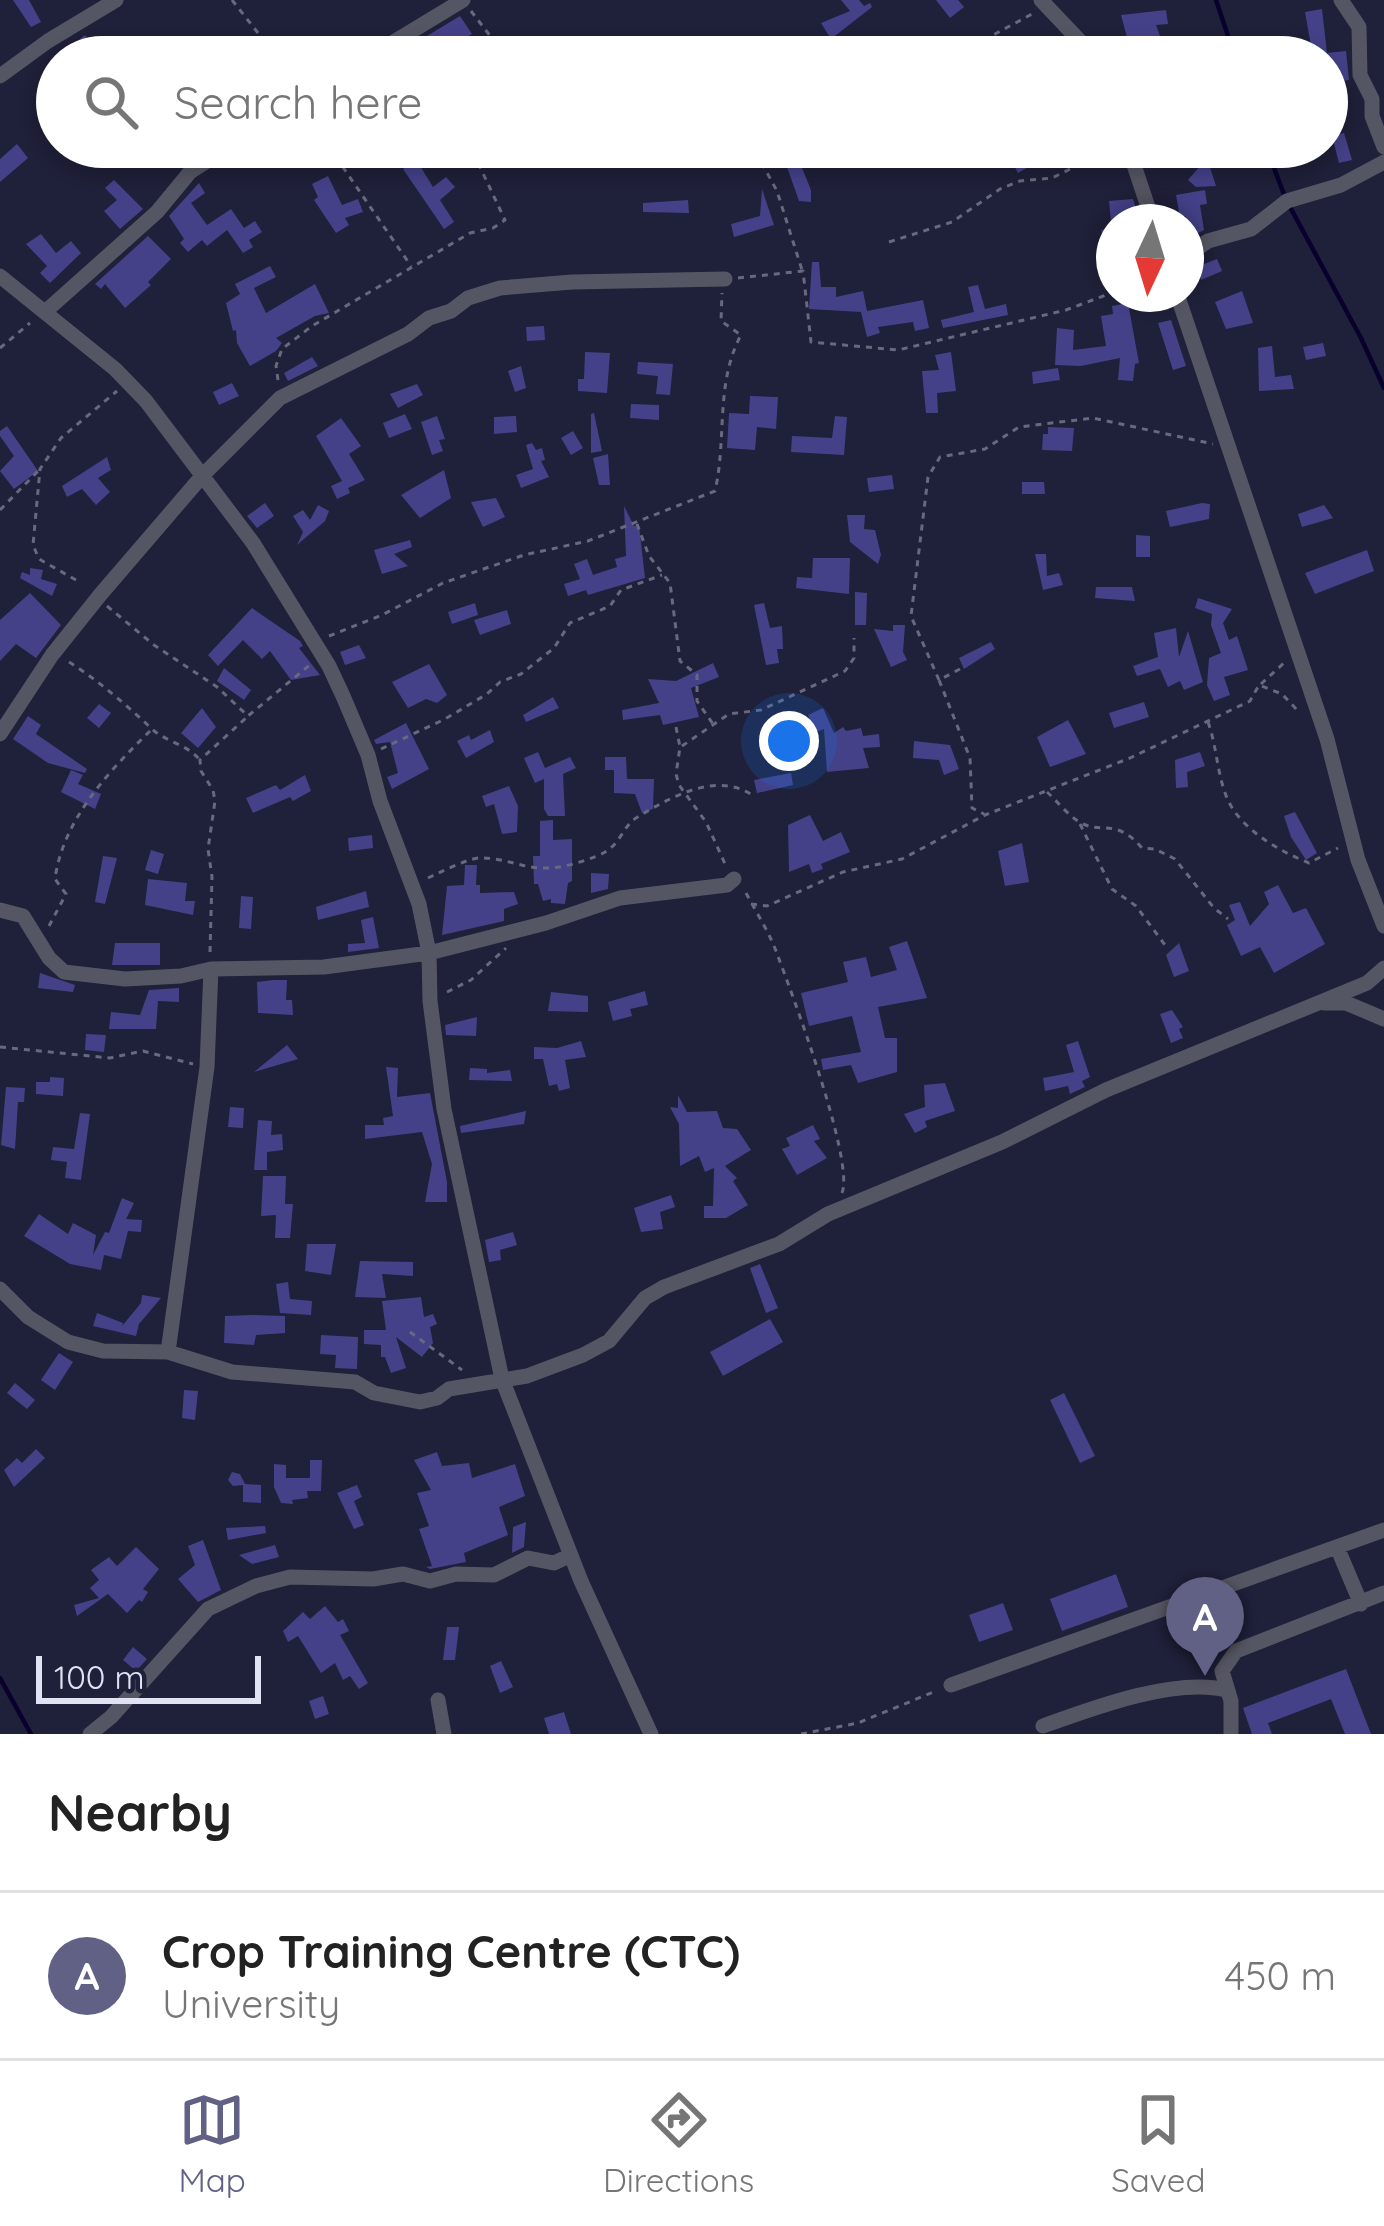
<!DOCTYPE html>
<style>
body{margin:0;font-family:Quicksand,sans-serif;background:#f6f6f6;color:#222}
.compass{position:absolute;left:1096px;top:204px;width:108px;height:108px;border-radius:50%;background:#fff;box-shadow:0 6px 18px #0003;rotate:184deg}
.scale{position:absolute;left:36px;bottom:30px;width:225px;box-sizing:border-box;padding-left:12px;border:6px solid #e1e3f5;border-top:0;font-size:33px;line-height:42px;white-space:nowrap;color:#e1e3f5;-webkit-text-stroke:9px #1f2039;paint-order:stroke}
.you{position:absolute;left:789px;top:741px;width:42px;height:42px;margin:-30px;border:9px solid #fff;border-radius:50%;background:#1a73e8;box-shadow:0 0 0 18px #1a73e833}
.badge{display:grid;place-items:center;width:78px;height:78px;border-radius:50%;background:#606184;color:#fff;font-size:39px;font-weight:700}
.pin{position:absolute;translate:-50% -99px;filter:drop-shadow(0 3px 6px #0008)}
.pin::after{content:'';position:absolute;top:63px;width:42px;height:36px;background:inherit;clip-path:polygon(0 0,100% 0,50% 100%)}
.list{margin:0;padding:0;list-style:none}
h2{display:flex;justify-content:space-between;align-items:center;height:156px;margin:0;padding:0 48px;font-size:51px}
h2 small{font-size:39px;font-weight:400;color:#767676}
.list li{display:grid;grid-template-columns:78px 1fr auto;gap:36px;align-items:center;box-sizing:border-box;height:168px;padding:0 48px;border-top:3px solid #e0e0e0}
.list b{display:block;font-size:45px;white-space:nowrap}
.list p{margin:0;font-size:39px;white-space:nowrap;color:#767676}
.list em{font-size:39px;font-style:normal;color:#767676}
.icon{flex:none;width:66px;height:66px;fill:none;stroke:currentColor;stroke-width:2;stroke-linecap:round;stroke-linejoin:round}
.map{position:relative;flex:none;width:1384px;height:1734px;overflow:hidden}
.search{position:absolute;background:#fff;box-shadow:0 6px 18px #0003;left:36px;right:36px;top:36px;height:132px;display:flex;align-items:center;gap:30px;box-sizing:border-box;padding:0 42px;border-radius:66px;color:#767676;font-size:45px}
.sheet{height:324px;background:#fff}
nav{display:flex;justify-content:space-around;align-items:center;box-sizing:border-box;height:168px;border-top:3px solid #e0e0e0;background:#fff;font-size:33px;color:#767676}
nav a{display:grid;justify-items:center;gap:6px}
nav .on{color:#606184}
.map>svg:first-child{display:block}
</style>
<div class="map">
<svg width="1384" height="1734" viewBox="0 0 1384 1734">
<rect width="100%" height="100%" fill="#1f2039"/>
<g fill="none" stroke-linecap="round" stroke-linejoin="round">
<path stroke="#09002e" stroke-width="4.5" d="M1216,0L1235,57
M1266,147L1285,197
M1290,207L1361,338L1384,388
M0,1678L31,1734"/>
</g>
<path fill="#444189" d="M13,0H29L41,22L31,27Z
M841,0H859L864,6L870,3L872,7L831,39L821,23L850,11Z
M936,0H958L964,7L950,18Z
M1322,9L1327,53L1346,51L1349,80L1335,82L1334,67H1327V57H1313L1305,12Z
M1166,10L1168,24L1156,25L1164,47L1116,57L1113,45L1128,41L1121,15Z
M460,16L472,34L460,41L467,57H424L417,42Z
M85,35L103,57H86L75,43Z
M1344,133L1352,160L1339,163L1332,136Z
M17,144L28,158L0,182V159Z
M787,147H797L801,156L798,158L811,190V202L799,201L781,150Z
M1022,147L1032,165L1018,173L1008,154Z
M1207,158L1216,186L1196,187L1188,180Z
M417,161L433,187L446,177L455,187L440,200L454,222L444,229L403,169Z
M328,176L342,205L358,199L363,212L345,218L349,225L336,233L314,200L318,197L312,184Z
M114,180L143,209L120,229L104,211L117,200L105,188Z
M199,183L205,193L191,203L207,225L231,209L244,228L255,221L262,232L249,240L253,247L243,253L227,230L207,246L202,240L188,252L180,243L184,239L169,216Z
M762,189L774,225L734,237L731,224L760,216Z
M1205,190L1207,204L1200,205L1204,230L1186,239V216L1180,217L1176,195Z
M1133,199L1137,212L1130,213L1133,222H1111L1109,201Z
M688,200L689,213L643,212V203Z
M1114,227V262L1112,263L1101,230Z
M41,234L56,253L71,241L81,253L50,283L40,273L47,266L26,244Z
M148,236L171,259L148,282L151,285L125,308L105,284L101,289L95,284Z
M1217,259L1222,271L1201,280L1199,266Z
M812,262H819L821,287H836V297L863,291L867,311L923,300L929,328L915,331L913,322L878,327L880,333L867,337L861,312L809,309Z
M270,266L276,277L254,288L266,313L315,284L329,313L315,316L276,338L282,343L276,351L250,366L237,343L236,330L233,331L226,303L240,294L235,284Z
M978,285L985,309L1006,304L1008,315L943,328L941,320L974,312L968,287Z
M1242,291L1253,323L1226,329L1215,302Z
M1128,303L1139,363L1135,364L1133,381L1118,380L1120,358L1081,366L1055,365L1057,328L1074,330L1073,350L1106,346L1101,316L1113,314L1112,306Z
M1171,320L1186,366L1173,370L1158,323Z
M544,326L545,340L527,341L526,327Z
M1323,343L1326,356L1306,360L1303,347Z
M1272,346L1275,377L1291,375L1294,389L1259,391L1258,348Z
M585,352L610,353L607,393L578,391V379H584Z
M951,352L956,391L937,393L938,413H926L922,371L939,370L935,355Z
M312,357L318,366L288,381L284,373Z
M638,362L673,364L670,395L656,394L658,376L637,374Z
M521,366L526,388L515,392L508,371Z
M1058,368L1060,380L1033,384L1032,372Z
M232,383L239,396L219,405L213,392Z
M417,384L423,395L398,408L390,394Z
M750,396L778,397L776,429L757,427L755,450L727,448L729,413L749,414Z
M631,404L659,405V420L630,418Z
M594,413L602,451L591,453V414Z
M405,414L412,429L389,438L383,423Z
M437,416L445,439L439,440L443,451L432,455L421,422Z
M516,416L517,432L494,434V417Z
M835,416L847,417L844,455L791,452L792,436L832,438Z
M341,418L361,446L349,454L365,480L348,488L350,493L337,499L331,486L342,481L316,436Z
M7,426L38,471L14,489L0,471L14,456L0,436V431Z
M1048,427L1074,428L1072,451L1042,450L1043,434H1048Z
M573,431L583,448L571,455L561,438Z
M532,443L536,450L542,448L545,460L541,461L549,477L521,488L516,475L533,469L526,445Z
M608,454L610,485H599L593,458Z
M107,457L111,470L98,478L110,492L96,505L82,489L67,497L62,486Z
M444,470L451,498L420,518L401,495Z
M892,475L894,489L869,492L867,478Z
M1022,482H1044L1045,494H1022Z
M496,498L505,517L483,527L471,502Z
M265,503L274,516L257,528L247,516Z
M1202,503L1210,504L1209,519L1170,527L1166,511Z
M318,505L329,511L325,521L297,545L303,532L293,516L303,510L310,520Z
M1324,505L1333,518L1302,527L1298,514Z
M624,506L634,526L639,525L645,578L588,595L586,590L568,596L564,584L580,579L574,564L587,559L593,575L617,567L615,559L626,556Z
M847,515H865L864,529L875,530L881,555L878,564L850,542Z
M1136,535L1150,536V557H1136Z
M410,540L412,547L394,554L408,566L382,574L374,550Z
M1367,550L1374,571L1315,594L1305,573Z
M1035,554H1046L1047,576L1059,573L1063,585L1043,590Z
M813,558H850L849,594L796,588L797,577L812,578Z
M30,568L43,570L41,579L57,584L52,596L20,578L22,572L30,575Z
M1096,587H1132L1135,601L1095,598Z
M855,592L867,593L866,625H855Z
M30,593L61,625L36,658L16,644L0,661V620Z
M1198,598L1232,609L1223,623L1229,640L1237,636L1248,670L1224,677L1230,695L1214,701L1207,685L1209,658L1221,653L1211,625L1212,614L1195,608Z
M475,603L478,615L452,624L448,612Z
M764,603L770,628L782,626L783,649H777L779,663L766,665L754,605Z
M252,608L300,641L303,646L299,648L320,675L291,680L270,651L262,659L243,640L218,666L208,655Z
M507,610L511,624L480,635L474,620Z
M893,625H905L903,652L907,660L891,667L874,629L893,631Z
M1176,628L1179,657L1188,631L1203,682L1184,690L1180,681L1168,687L1160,669L1137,676L1133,666L1158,657L1154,633Z
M991,642L995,649L964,669L959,658Z
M359,645L366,658L345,665L340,652Z
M713,663L719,677L691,688L699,717L663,725L660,715L623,720L622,710L659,703L648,679L676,681Z
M429,664L447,695L437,703L426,699L408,708L392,682Z
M224,668L251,690L244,700L217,681Z
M553,697L559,708L526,722L523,715Z
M1144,702L1149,717L1114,728L1109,713Z
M99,704L111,713L99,728L87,718Z
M202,708L216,727L198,748L181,733Z
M823,708L834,733L843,727L846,731L861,728L863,736L879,734L880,747L863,748L869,768L827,772L824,729L816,732L808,715Z
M28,716L41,725L36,734L87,769L85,773L48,763L13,739Z
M1068,720L1086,754L1050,767L1037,737Z
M406,723L429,769L392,789L387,777L398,773L390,742L376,744L374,740Z
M490,730L494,742L466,758L457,741L469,735L471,740Z
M914,741L950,745L959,769L944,775L939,760L913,758Z
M538,752L545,768L570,757L576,768L563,774L565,816H548L544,809V779L535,783L524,758Z
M1200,752L1205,766L1187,772L1188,787L1176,788L1175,760Z
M605,757H626L627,779H654L653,809L642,813L635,794L614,793V770H605Z
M71,770L83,775L78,784L101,794L95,809L61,792Z
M791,773L793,785L757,793L754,780Z
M305,775L311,791L293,801L290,797L253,813L246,798L276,785L280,790Z
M509,786L518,806L517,832L502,834L494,804L486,807L482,796Z
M1295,812L1317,853L1306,860L1291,837L1284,816Z
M810,815L823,841L841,832L850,852L821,864L823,869L812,873L809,864L789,872L788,825Z
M553,820V840L572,839V881L568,883L565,904L551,903V899L543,901L538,884H534L533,856H540V821Z
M372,835L373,848L349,851L348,838Z
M1022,843L1029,882L1005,886L998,851Z
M151,850L164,854L158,874L145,870Z
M103,856L117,858L105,904L95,902Z
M465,865H477L476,885H480V893L514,892L518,904L504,909V921L442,935L447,886L464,885Z
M591,873L609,874L608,889L591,893Z
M148,879L187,883L185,901H195L193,915L145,905Z
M1278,885L1293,913L1306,908L1325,944L1274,973L1260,947L1241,956L1227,925L1235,920L1229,905L1240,902L1250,926L1269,904L1264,892Z
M366,891L369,907L318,920L316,907Z
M241,896L253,897L251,929L239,928Z
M373,917L379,948L348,952V944L365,943L361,920Z
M907,941L927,998L878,1007L885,1038H897V1072L858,1083L851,1065L823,1070L821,1059L861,1052L852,1016L809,1026L801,993L848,982L843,962L866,957L871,977L897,970L889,947Z
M115,943H160V965H112Z
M1179,943L1189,971L1174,977L1166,955Z
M40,973L75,985L73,992L38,988Z
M273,980H287L286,1000H292L293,1015L258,1013L257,982Z
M179,988V1002L158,1001L156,1029H109L111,1012L140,1015L149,990Z
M645,991L648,1005L630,1009L632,1016L613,1021L608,1002Z
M551,992L588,996V1012L548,1011Z
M1172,1010L1183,1027L1179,1029L1183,1038L1171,1043L1160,1014Z
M477,1017L476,1036L446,1035L445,1025Z
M86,1034L106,1035L104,1052L85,1050Z
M581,1041L586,1057L565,1060L570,1088L559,1091L557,1084L549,1086L543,1059H534V1047L557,1048Z
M1078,1041L1090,1077L1082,1081L1085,1087L1070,1094L1068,1086L1045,1091L1043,1078L1074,1072L1066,1045Z
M287,1045L298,1059L254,1072Z
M386,1067L398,1068L397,1097L430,1093L447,1182V1202H425L432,1164L422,1132L365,1139V1125H384L383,1118L393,1116Z
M470,1068L487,1069V1073L510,1070L512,1081L469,1080Z
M50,1077L64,1078L63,1096L36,1094V1082H50Z
M945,1083L955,1111L925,1121L927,1127L915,1133L904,1114L925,1107L924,1085Z
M6,1087L25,1088L24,1102H18L15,1149L1,1145Z
M678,1095L687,1112L717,1111L723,1128L737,1129L751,1150L725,1166L737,1178L733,1181L748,1205L726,1218H704V1206H713L714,1168L705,1172L699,1156L680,1166L679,1124L670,1107L678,1108Z
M230,1107L244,1108L243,1128L228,1127Z
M526,1111L524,1124L461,1133L460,1126Z
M80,1113L90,1114L81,1180L65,1178L67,1162L51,1160L53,1147L74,1149Z
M258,1120L272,1121L271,1135L282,1134L283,1150L267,1152V1170H254Z
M813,1125L820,1139L814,1141L827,1158L797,1175L782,1149L790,1146L786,1138Z
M263,1176H286L285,1204H293L290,1238H275L276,1215L261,1216Z
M671,1195L675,1207L660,1212L663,1229L641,1232L634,1208Z
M122,1198L134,1203L126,1219L142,1220L141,1232L128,1231L121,1259L104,1255L101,1270L70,1264L24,1236L39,1214L68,1234L73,1223L96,1235L93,1255L105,1232L109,1233Z
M513,1232L517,1245L500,1250L501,1260L489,1262L485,1240Z
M307,1244H336L331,1275L305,1271Z
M360,1261L413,1262V1276L382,1274L386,1298L355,1297Z
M760,1264L778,1308L766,1313L750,1268Z
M288,1282L290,1299L312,1301L311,1315L280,1313L276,1284Z
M142,1295L161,1298L139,1324L136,1336L93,1326L97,1313L123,1323L122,1326L141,1303Z
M421,1297L424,1317L433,1314L437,1324L430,1327L433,1343L422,1357L396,1337L406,1368L391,1373L385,1357H381V1345L364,1344V1330H386L382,1301Z
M251,1315L285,1316V1333L256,1335L254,1345L224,1343L225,1316Z
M770,1319L783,1342L723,1376L710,1352Z
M321,1335L358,1337L357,1369L335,1368L336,1355L320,1354Z
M59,1353L73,1362L55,1390L41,1380Z
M15,1383L35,1400L27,1409L7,1393Z
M184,1390L198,1391L195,1420L182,1418Z
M1064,1393L1095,1456L1080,1463L1050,1400Z
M36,1449L45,1458L14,1487L4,1470L17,1458L22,1463Z
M437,1452L442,1466L469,1463L472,1478L515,1464L525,1496L499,1507L508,1535L464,1553L466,1562L430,1569L426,1567L432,1566L419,1529L429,1526L417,1493L431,1490L414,1460Z
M310,1460H322L321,1491H307L308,1498L292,1500L293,1504L281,1503L274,1487V1464L286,1465V1478H310Z
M232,1472L240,1474L245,1484L261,1485V1503L243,1502V1485L233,1486L228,1480Z
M357,1485L362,1497L354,1501L364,1525L354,1529L337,1493Z
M526,1522L524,1547L512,1553L513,1527Z
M265,1526L266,1533L228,1540L226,1528Z
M203,1540L221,1590L198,1602L178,1579L195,1565L188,1546Z
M275,1545L279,1557L252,1564L239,1555Z
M136,1547L159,1569L143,1589L148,1592L142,1602L139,1600L127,1613L108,1594L77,1616L74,1605L99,1598L90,1588L99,1580L91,1570L109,1557L117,1566Z
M1116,1574L1128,1607L1062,1631L1050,1599Z
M1003,1603L1013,1630L979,1642L969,1615Z
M325,1606L338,1622L343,1619L349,1631L340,1635L368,1683L359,1689L350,1676L343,1680L335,1663L321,1673L298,1636L288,1642L283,1631L303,1612L310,1619Z
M447,1627H459L455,1660H443Z
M133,1647L147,1659L136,1671L123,1660Z
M501,1661L513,1687L500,1693L490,1666Z
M1346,1669L1371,1734H1345L1331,1699L1268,1723L1272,1734H1252L1243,1708Z
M323,1696L329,1714L315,1719L309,1701Z
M564,1712L571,1734H549L544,1718Z"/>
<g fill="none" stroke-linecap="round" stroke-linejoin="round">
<path stroke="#68697f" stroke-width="3" stroke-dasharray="6 6" stroke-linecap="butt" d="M232,0L277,57
M471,11L491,37L493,57
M952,57L1034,13
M329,147L411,266
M762,147L754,149L777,191L802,270
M889,242L952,222L1000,189L1020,181L1052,178L1113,148
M738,278L803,271L811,342L898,350L1066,310L1114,292
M0,348L30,323
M278,380L276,366L282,349L312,326L470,233L493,228L505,220L480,167L502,147
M0,510L39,470
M637,524L649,556L670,583L680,661L697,675V701L713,724
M76,580L39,559L33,545L40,469L61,438L117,391
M107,606L154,645L217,687L248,716L311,664
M329,636L382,615L443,583L524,555L588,541L715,491C727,440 715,383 741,335L721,321L722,293
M69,662C98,680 126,705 151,728C165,742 185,743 199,759
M960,669L939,680L970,758L972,808L984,814
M939,680L911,616L928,477L940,457L985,449L1019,427L1093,418L1213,444
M1261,684L1285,662
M1208,722C1217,747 1217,774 1227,798C1240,829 1279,851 1309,863L1338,848
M676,727L680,747L676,774L679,785L706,822L726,866
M682,746L729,714L761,710L845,671L854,658V638
M381,749L445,719L487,694L500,682L521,674L554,648L570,623L610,606L621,590L662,575
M1047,792C1057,801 1068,815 1078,821C1100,836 1115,816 1142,848L1155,849L1175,859L1214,908L1228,919
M1080,824L1112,889L1136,906L1165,945
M428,878C441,872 466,859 479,858C502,857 522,868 543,868C561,869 581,862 597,856C621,847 621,828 636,818C669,798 718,769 755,797
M746,893C756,912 768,930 776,951C791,991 855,1161 842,1193
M751,904L767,906L843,872L902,859L985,815L1130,758L1250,701L1259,685L1282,694L1300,713
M49,926L66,894L55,879C63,819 110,770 152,729
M210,952L212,877L208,849L215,801L213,790L201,771L200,760L247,717
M447,992L471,980L506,948
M0,1047L110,1058L143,1051L193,1064
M410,1332L462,1370
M801,1734L858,1723L936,1691"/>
<path stroke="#555663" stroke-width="15" d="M1041,0L1095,57
M1341,0L1359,27L1360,75L1372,99V116L1384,147
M369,57L463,0
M0,76L48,41L116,0
M1128,147L1153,222
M1186,265L1192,252L1208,241L1251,229L1287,201L1341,185L1384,162
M0,276L115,369L146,401L253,543L329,666L343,696L368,755L380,801L419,904L429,953L430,1001L444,1109L502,1379L581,1581L651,1734
M1177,294L1327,739L1358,860L1384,926
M46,311L157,212L190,172L229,147
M0,734L52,655L100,595L203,475L280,398L408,334L429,318L451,311L468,298L500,288L572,282L725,279
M0,910L23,916L49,958L64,972L125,979L181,976L211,969L324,967L429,953L546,923L620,898L727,885L734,879
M1324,1003H1346L1384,1019
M0,1289L28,1317L68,1342L103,1351L168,1352L232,1372L355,1382L374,1393L420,1402L437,1398L449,1389L527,1376L583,1355L609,1341L645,1298L664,1287L779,1244L828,1214L1002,1142L1106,1090L1367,983L1384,968
M168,1352L207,1067L211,969
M1337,1547L1361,1604
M951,1685L1384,1530
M438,1700L444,1734
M1043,1726C1093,1708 1175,1677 1226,1690
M90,1734L111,1717L208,1609L256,1586L290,1577L373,1579L403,1574L430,1581L456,1574L494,1575L528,1558L554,1563L571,1555
M1231,1734V1701L1222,1671L1236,1651L1384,1593"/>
</g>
</svg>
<svg class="compass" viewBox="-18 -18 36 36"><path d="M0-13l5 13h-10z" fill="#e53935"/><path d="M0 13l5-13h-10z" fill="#767676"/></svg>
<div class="scale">100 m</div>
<div class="you"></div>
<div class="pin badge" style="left:1205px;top:1676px">A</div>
<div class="search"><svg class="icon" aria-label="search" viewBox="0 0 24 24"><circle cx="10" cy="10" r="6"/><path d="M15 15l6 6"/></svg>Search here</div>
</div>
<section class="sheet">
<h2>Nearby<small></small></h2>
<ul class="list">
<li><span class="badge">A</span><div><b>Crop Training Centre (CTC)</b><p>University</p></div><em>450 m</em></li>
</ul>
</section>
<nav>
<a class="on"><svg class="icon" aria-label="map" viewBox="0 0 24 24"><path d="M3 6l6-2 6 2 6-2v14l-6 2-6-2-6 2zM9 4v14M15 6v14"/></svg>Map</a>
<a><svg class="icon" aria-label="directions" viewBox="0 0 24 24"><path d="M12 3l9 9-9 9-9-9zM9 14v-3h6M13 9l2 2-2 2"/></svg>Directions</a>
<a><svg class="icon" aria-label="saved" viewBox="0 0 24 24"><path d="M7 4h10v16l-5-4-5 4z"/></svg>Saved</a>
</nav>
